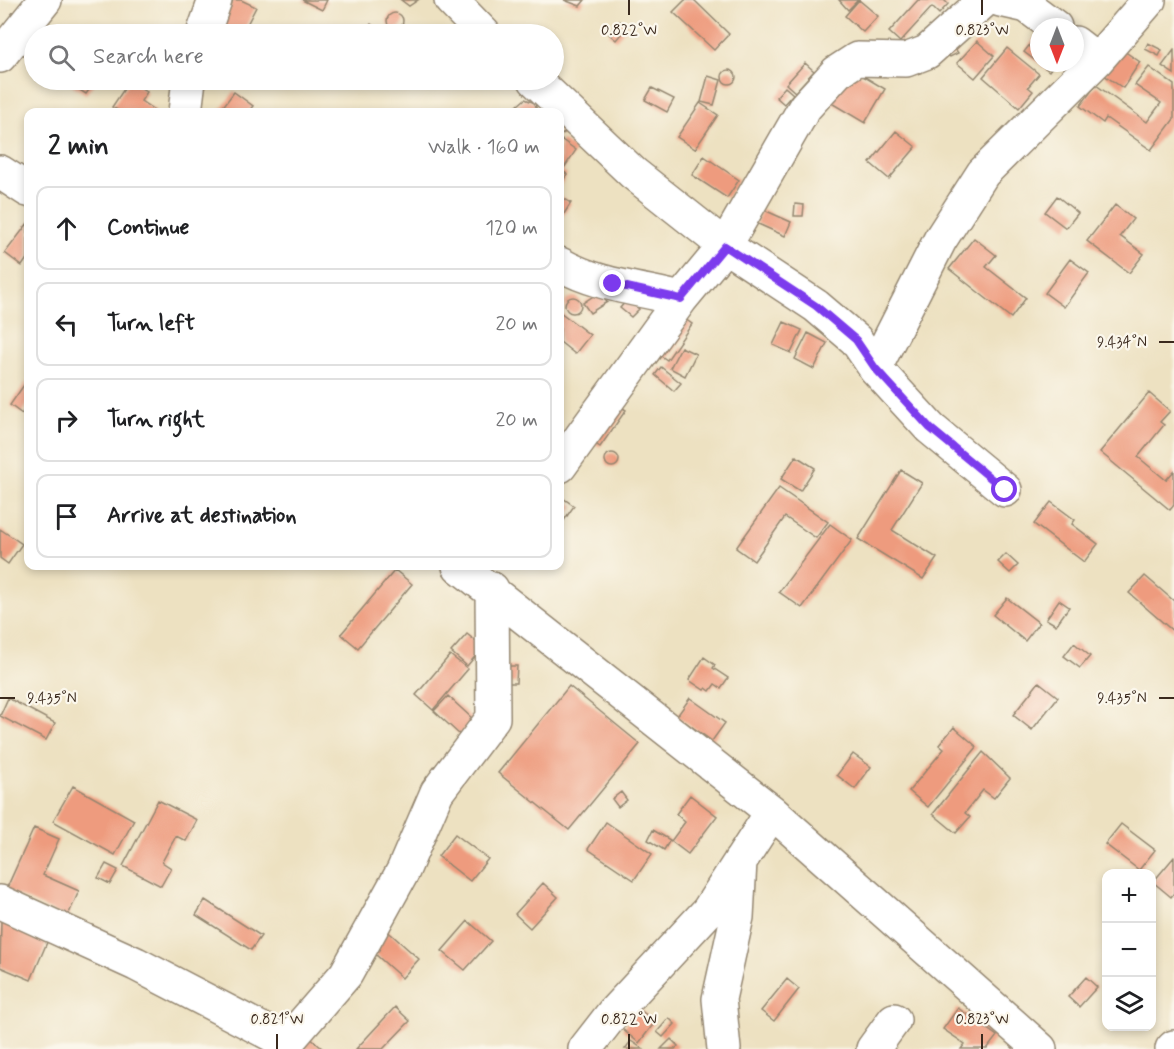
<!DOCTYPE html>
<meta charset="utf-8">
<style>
body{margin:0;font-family:Mynerve,sans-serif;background:#f6f6f6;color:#202124}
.controls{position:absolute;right:18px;bottom:18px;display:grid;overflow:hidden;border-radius:12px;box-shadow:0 3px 9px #0003}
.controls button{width:54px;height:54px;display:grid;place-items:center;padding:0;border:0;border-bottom:2px solid #e0e0e0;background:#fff;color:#202124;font:30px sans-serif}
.compass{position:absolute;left:1030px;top:18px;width:54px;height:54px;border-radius:50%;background:#fff;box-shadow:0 3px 9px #0003;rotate:180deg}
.stop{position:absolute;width:18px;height:18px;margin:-14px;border:4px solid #7c3aed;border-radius:50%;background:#fff}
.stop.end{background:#7c3aed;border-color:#fff;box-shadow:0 2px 6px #0008}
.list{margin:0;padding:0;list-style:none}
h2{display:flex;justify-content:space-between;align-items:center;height:78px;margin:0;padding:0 24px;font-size:26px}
h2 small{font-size:20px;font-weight:400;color:#757577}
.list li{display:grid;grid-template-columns:39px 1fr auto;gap:18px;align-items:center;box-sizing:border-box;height:84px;margin:0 12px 12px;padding:0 12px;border:2px solid #e0e0e0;border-radius:12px}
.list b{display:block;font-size:22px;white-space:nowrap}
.list em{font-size:20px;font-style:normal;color:#757577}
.icon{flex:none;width:33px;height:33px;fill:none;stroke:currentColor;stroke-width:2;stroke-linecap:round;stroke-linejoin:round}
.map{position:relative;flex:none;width:1174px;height:1049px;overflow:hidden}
.search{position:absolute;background:#fff;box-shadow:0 3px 9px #0003;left:24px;top:24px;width:540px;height:66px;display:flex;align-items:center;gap:15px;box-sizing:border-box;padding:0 21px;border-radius:33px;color:#757577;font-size:22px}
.panel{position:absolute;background:#fff;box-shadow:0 3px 9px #0003;left:24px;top:108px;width:540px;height:462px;border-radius:12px}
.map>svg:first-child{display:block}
</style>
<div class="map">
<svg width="1174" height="1049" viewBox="0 0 1174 1049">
<rect width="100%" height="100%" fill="#fbf7ec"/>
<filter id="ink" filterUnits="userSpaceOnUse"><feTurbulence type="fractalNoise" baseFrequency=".0167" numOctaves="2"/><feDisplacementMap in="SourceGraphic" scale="12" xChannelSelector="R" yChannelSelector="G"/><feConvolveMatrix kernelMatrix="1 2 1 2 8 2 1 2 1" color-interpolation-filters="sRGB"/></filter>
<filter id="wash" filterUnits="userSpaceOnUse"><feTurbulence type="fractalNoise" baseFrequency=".008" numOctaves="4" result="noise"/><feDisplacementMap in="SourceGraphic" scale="24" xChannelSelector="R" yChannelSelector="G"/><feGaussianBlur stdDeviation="1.35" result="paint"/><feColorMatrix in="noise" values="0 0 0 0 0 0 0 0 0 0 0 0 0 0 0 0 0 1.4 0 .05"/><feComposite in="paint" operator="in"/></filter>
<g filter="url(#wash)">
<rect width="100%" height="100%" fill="#ede1c1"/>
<g id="blocks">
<path fill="#ee9b7e" d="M233,0H241L256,7L242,34H215Z
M302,0H327L322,10Z
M401,0H418L409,6Z
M564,0H585L580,6Z
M685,0H694L729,34L714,50L673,12Z
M839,0H858L848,10Z
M859,0L878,16L863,32L845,16Z
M918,0H944L948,4L939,14L932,7L900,42L889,32Z
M387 21a8 8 0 1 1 16 0a8 8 0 1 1-16 0Z
M620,21L627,27L616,40L609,34Z
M371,24L385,34H363Z
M1039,33V63H1055L1049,71L1024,52Z
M977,41L994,56L975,78L957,63Z
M1148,43L1162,50L1159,56L1145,49Z
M954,47L958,53L950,57L947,55Z
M1007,48L1039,74L1028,87L1033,91L1019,108L983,77Z
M1121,49L1140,62L1123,88L1104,75Z
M1174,50V74L1162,66Z
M805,63L814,71L795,92L786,84Z
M848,67L885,89L865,123L828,101Z
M1149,67L1174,85V119L1151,150L1106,118L1103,123L1080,106L1096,85L1147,122L1161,103L1135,85Z
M722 77a7 7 0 1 1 14 0a7 7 0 1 1-14 0Z
M708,76L721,80L714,105L701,102Z
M64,80H89L94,83L86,94Z
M130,80L147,92L141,101L157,112H121L112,107Z
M785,87L793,94L784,104L776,97Z
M652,88L674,99L667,112L645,100Z
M234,92L253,106L248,112H219Z
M525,99L535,103L537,112H517V106Z
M700,103L718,115L695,149L677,137Z
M560,119L568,130L560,136Z
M896,131L916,147L889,179L870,163Z
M562,140L576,150L562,171L567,174L560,186V144Z
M704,156L739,180L727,198L692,175Z
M560,196L571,203L560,220Z
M1057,196L1078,213L1066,228L1045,212Z
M795,204L804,205L803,216H794Z
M1115,205L1133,219L1120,236L1144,254L1129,273L1087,241Z
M762,209L791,222L785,236L756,223Z
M28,223V257L22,266L5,253Z
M974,238L996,255L986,267L1026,298L1011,318L949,269Z
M1070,259L1089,273L1064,307L1045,293Z
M598,293L607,302L590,313L583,303Z
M565 305a8 8 0 1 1 16 0a8 8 0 1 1-16 0Z
M627,300L639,309L631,317L620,308Z
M560,312L590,335L575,354L560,342Z
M675,312L692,324L667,360L661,356L655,364L644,356Z
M784,322L802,330L791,353L773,345Z
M808,333L827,343L814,369L795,359Z
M681,347L696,354L685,376L670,368Z
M661,367L681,383L674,391L655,375Z
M26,382L28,404L22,414L10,405Z
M1149,393L1170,411L1160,422L1164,425L1138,457L1166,480L1174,471V505L1170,510L1100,452Z
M612,401L626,410L600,447L587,438Z
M605 460a7 7 0 1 1 14 0a7 7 0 1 1-14 0Z
M796,456L815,468L800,491L781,479Z
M901,470L922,483L892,530L937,558L923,579L858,539Z
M779,488L828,522L816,538L785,517L754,561L736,548Z
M560,496L574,506L560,526Z
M1051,502L1075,520L1072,524L1098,544L1084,562L1034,524Z
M830,524L852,540L802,608L779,592Z
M0,529L22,544L8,564L0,558Z
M1006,554L1018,565L1010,573L998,562Z
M395,570L412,584L358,648L341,634Z
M1145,576L1174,601V632L1129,593Z
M1007,598L1039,623L1025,641L993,615Z
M1059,600L1069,607L1056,625L1046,619Z
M467,634L483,647L467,666L451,652Z
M1074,643L1090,656L1080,668L1064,656Z
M450,655L468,669L433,710L416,695Z
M704,657L715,665L713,668L728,678L721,688L715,684L710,691L706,688L704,690L689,680Z
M506,666H517L516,683H505Z
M1039,682L1058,697L1032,730L1013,715Z
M569,686L640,744L569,830L498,773Z
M448,696L474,720L460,735L434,711Z
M8,698L55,723L46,740L0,716Z
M690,698L725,723L712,741L677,716Z
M954,727L977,747L928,807L909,791L944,749L939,745Z
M983,752L1010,778L994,798L983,790L965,813L970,817L956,833L933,814Z
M853,754L871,767L855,789L837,775Z
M73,786L134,820L115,855L53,821Z
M621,792L627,800L618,807L612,799Z
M690,795L717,816L688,854L671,841L685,822L676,814Z
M158,800L197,820L186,841L176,836L162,862L171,868L161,886L123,866Z
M606,822L652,854L634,880L588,849Z
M1121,824L1155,850L1139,870L1105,844Z
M34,828L59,839L43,875L79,891L67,918L6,890Z
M653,830L670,840L664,850L648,840Z
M455,834L488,859L470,881L438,856Z
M1174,857V893L1171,897L1153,882Z
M106,864L118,870L110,884L98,878Z
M543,883L558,897L530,928L515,914Z
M205,900L261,936L251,950L196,915Z
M1,920L48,940L31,980L0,967Z
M468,921L491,941L465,970L442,951Z
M383,927L419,959L402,978L366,946Z
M1086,977L1097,987L1079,1007L1068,997Z
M787,979L799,989L774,1021L761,1011Z
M395,1007L410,1021L383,1049H356Z
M958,1008L997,1036L987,1049H961L965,1044L943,1029Z
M639,1009L655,1022L639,1043L622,1029Z
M669,1018L675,1024L663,1037L657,1032Z
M302,1031L323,1049H292Z
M671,1039L678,1046L675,1049H661Z
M631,1041L643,1049H625Z"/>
</g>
</g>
<g filter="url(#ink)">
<use href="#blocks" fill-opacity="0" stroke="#948670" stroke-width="1.5"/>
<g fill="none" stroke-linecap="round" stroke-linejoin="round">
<defs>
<path id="minor" d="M451,0L484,34
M1000,0L1027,6L1055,27
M203,34L215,0
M1075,43L1097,60
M0,56L45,0
M535,80L633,173L725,246L816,306L856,340L875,368L930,428L1005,490
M185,112L189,80
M0,172L28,190
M560,264C596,285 641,289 681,299
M875,368L940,240L983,173L1097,60L1149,0
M560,466L681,299L725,246L805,107L837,72L857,59L906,60L927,52L985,0
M459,566L772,812L1040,1049
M0,902L136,964L286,1042
M281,1049L346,974L403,871L437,792L493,718L492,589
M585,1049L613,1013L708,911L772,812
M724,1049L719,999L737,917L740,861
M873,1049L894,1020
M1172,1049L1174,1047"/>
</defs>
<use href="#minor" stroke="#948670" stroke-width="36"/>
<use href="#minor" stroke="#fff" stroke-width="33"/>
</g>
</g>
<g fill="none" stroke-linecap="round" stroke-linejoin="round" filter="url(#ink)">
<path stroke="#7c3aed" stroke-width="8" d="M613,284L681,299L725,246L816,306L856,340L875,368L930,428L1005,490"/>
</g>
<path fill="none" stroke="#3b2a1e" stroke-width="2" d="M629,0V15M982,0V15M1159,342H1174M0,698H15M1159,698H1174M277,1034V1049M629,1034V1049M982,1034V1049"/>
<g font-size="15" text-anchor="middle" fill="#3b2a1e" stroke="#fbf7ec" stroke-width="4.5" stroke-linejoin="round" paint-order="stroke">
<text x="629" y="35">0.822°W</text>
<text x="982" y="35">0.823°W</text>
<text x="1122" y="347">9.434°N</text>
<text x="1122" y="703">9.435°N</text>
<text x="52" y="703">9.435°N</text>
<text x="277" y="1024">0.821°W</text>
<text x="629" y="1024">0.822°W</text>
<text x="982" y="1024">0.823°W</text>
</g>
</svg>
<div class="controls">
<button>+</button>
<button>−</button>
<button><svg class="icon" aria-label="layers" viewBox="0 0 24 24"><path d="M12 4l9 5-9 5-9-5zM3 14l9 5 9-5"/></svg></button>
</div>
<svg class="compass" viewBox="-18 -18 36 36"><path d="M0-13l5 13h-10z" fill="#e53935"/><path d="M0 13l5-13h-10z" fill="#757577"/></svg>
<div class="stop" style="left:1005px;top:490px"></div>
<div class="stop end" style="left:613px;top:284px"></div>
<div class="search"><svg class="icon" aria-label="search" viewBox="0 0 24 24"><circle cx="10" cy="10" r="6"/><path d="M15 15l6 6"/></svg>Search here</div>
<section class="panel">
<h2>2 min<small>Walk · 160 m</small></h2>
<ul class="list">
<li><svg class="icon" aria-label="ahead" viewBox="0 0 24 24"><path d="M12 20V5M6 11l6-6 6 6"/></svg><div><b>Continue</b></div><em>120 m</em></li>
<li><svg class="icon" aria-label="left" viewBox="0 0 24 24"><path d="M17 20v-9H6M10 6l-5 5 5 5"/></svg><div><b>Turn left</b></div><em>20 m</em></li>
<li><svg class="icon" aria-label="right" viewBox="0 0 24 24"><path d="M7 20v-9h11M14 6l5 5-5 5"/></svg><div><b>Turn right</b></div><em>20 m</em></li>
<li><svg class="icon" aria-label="arrive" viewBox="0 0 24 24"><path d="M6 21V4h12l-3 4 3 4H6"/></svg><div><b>Arrive at destination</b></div></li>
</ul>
</section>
</div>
